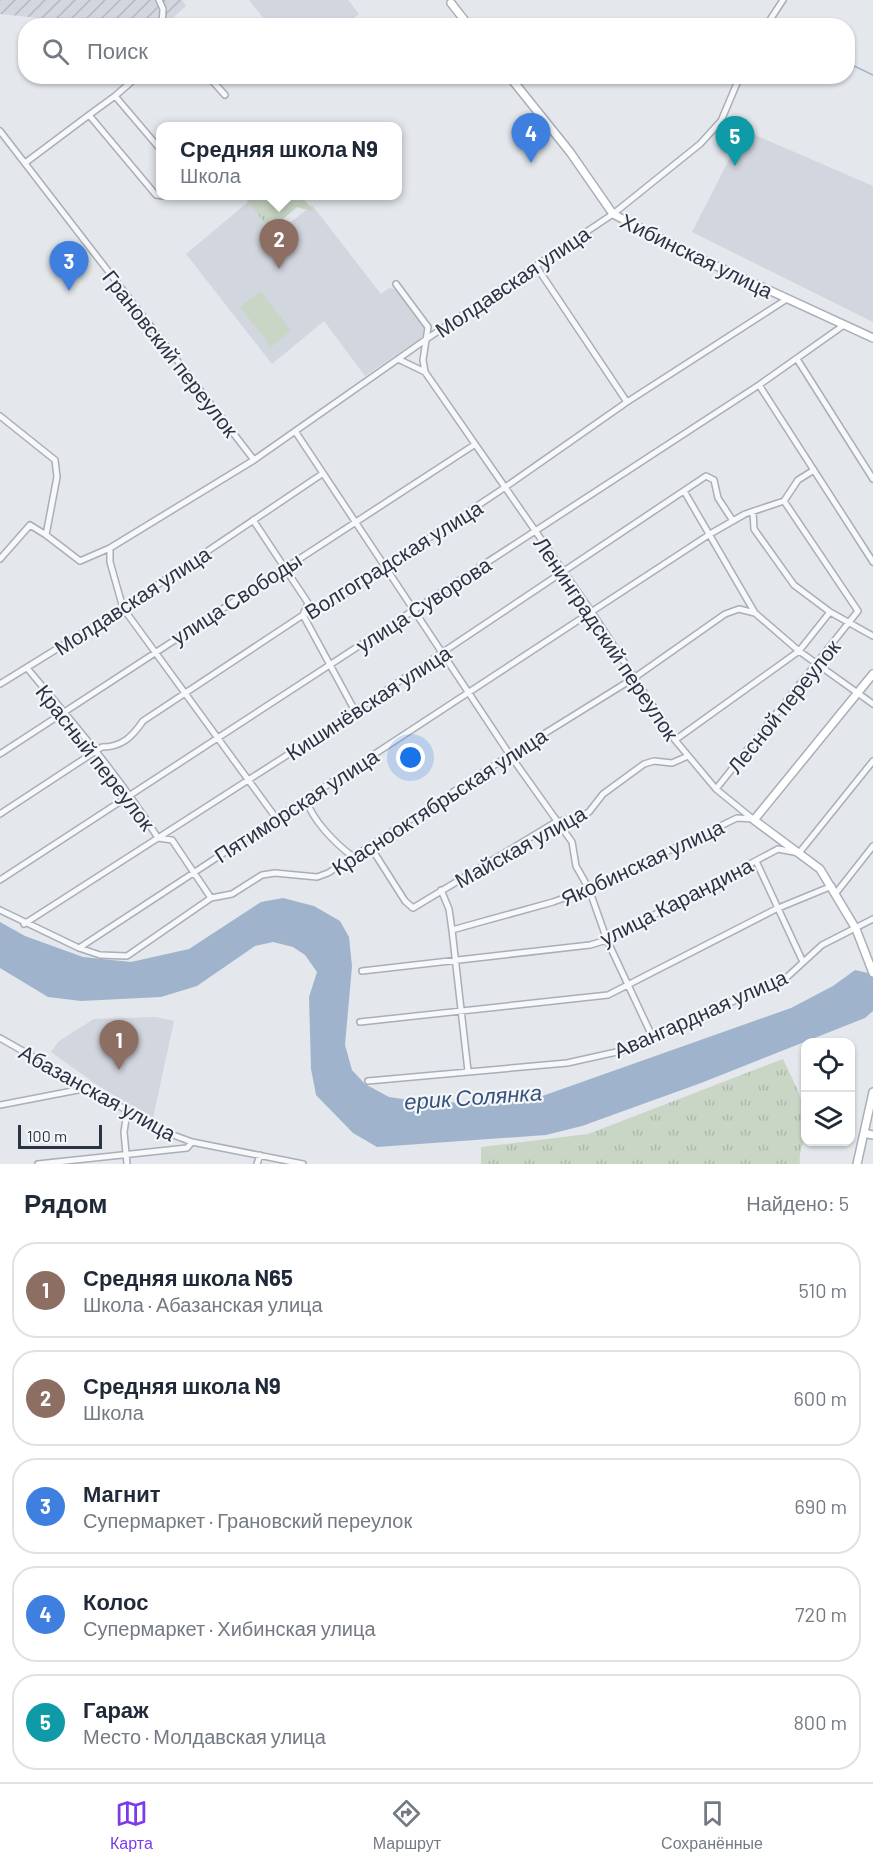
<!DOCTYPE html>
<html lang="ru">
<meta charset="utf-8">
<style>
body{margin:0;font-family:Barlow,sans-serif;background:#f6f6f7;color:#1f2937}
.controls{position:absolute;right:18px;bottom:18px;display:grid;overflow:hidden;border-radius:12px;box-shadow:0 2px 4px #0004}
.controls button{width:54px;height:54px;display:grid;place-items:center;padding:0;border:0;border-bottom:2px solid #e0e1e3;background:#fff;color:#1f2937;font:30px sans-serif}
.scale{position:absolute;left:18px;bottom:15px;width:84px;box-sizing:border-box;padding-left:6px;border:3px solid #2b3445;border-top:0;font-size:16px;line-height:21px;white-space:nowrap;color:#2b3445;-webkit-text-stroke:4px #f4f6f9;paint-order:stroke}
.you{position:absolute;left:411px;top:758px;width:21px;height:21px;margin:-15px;border:4px solid #fff;border-radius:50%;background:#1a73e8;box-shadow:0 0 0 9px #1a73e833}
.badge{display:grid;place-items:center;width:39px;height:39px;border-radius:50%;background:#7c3aed;color:#fff;font-size:20px;font-weight:700}
.pin{position:absolute;translate:-50% -50px;filter:drop-shadow(0 2px 3px #0008)}
.pin::after{content:'';position:absolute;top:32px;width:21px;height:18px;background:inherit;clip-path:polygon(0 0,100% 0,50% 100%)}
.popup{position:absolute;left:156px;top:122px;width:246px;height:78px;box-sizing:border-box;display:grid;place-content:center;border-radius:12px;background:#fff;filter:drop-shadow(0 2px 4px #0005);font-size:20px;white-space:nowrap;color:#747a83}
.popup b{font-size:22px;color:#1f2937}
.popup::after{content:'';position:absolute;left:50%;top:100%;margin-left:-12px;border:12px solid transparent;border-top-color:#fff}
.list{margin:0;padding:0;list-style:none}
h2{display:flex;justify-content:space-between;align-items:center;height:78px;margin:0;padding:0 24px;font-size:26px}
h2 small{font-size:20px;font-weight:400;color:#747a83}
.list li{display:grid;grid-template-columns:39px 1fr auto;gap:18px;align-items:center;box-sizing:border-box;height:96px;margin:0 12px 12px;padding:0 12px;border:2px solid #e0e1e3;border-radius:24px}
.list b{display:block;font-size:22px;white-space:nowrap}
.list p{margin:0;font-size:20px;white-space:nowrap;color:#747a83}
.list em{font-size:20px;font-style:normal;color:#747a83}
.icon{flex:none;width:33px;height:33px;fill:none;stroke:currentColor;stroke-width:2;stroke-linecap:round;stroke-linejoin:round}
.map{position:relative;flex:none;width:873px;height:1164px;overflow:hidden}
.search{position:absolute;background:#fff;box-shadow:0 2px 4px #0004;left:18px;right:18px;top:18px;height:66px;display:flex;align-items:center;gap:15px;box-sizing:border-box;padding:0 21px;border-radius:24px;color:#747a83;font-size:22px}
.sheet{height:618px;background:#fff}
nav{display:flex;justify-content:space-around;align-items:center;box-sizing:border-box;height:84px;border-top:2px solid #e0e1e3;background:#fff;font-size:16px;color:#747a83}
nav a{display:grid;justify-items:center;gap:3px}
nav .on{color:#7c3aed}
.map>svg:first-child{display:block}
</style>
<div class="map">
<svg width="873" height="1164" viewBox="0 0 873 1164">
<defs>
<pattern id="industrial-furrows" width="10" height="10" patternUnits="userSpaceOnUse" patternTransform="scale(1.5)"><rect width="10" height="10" fill="#d2d6de"/><path d="M-1 1l2-2M0 10L10 0M9 11l2-2" fill="none" stroke="#b4b8c0"/></pattern>
<pattern id="grass-tufts" width="24" height="20" patternUnits="userSpaceOnUse" patternTransform="scale(1.5)"><rect width="24" height="20" fill="#c9d6c5"/><path d="M3 7l-1-3M5 7V3M7 7l1-3M15 17l-1-3M17 17v-4M19 17l1-3" fill="none" stroke="#adb8ab"/></pattern>
</defs>
<rect width="100%" height="100%" fill="#e4e7ec"/>
<path fill="#d2d6de" d="M249,0H348L359,14L345,25H269Z
M748,132L873,186V322L692,232L735,148Z
M248,202L274,236L312,205L381,294L389,288L395,289L423,324L426,332L424,336L365,376L324,321L272,364L186,254Z
M156,1017L174,1021L153,1118L100,1087L51,1052L59,1041L94,1019Z"/>
<path fill="url(#industrial-furrows)" d="M0,0H182L186,6L164,26L54,25L48,19L0,14Z"/>
<path fill="url(#grass-tufts)" d="M246,196H301L315,212L297,207L270,230L244,197Z
M783,1059C794,1083 807,1104 806,1131C805,1143 798,1151 800,1164H481V1147L588,1134Z"/>
<path fill="#c9d6c5" d="M261,291L291,331L271,347L240,307Z"/>
<path fill="#9fb4cc" d="M283,898L314,906L340,921L349,937L352,966L345,1045L352,1070L365,1084L389,1097L423,1102L501,1103L531,1100L791,1008L833,986L855,970L868,973L873,970V1011L865,1018L701,1083L582,1126L546,1135L377,1147L353,1133L316,1095L311,1069L309,997L317,972L305,955L293,947L273,942L255,946L197,986L161,997L81,1001L48,997L0,968V922L25,936L83,957L131,962L189,949L261,902Z"/>
<g fill="none" stroke-linecap="round" stroke-linejoin="round">
<path stroke="#9fb4cc" stroke-width="1.5" d="M794,24L795,26
M848,63L873,75"/>
<defs>
<path id="street" d="M159,0L163,9L162,25
M766,26L783,0
M208,76L225,95
M115,96L138,76
M0,131L254,460
M160,149L115,96L89,115L156,195L163,196
M25,163L89,115
M536,266L627,402
M396,284L428,327L423,360L425,372L591,611L675,740L716,789L754,820
M398,359L425,372
M797,359L873,479
M759,385L873,562
M0,416L55,460L57,477L46,535L80,561L110,548
M295,431L510,755L572,842L576,866L589,889L607,940L652,1036
M684,491L755,613L799,651L873,704
M753,512L754,529L794,585L830,612L873,636
M253,520L308,603L303,615L355,711
M0,559L30,525L46,535
M27,668C73,723 120,777 158,838L172,840L211,898
M0,684L123,608L322,474
M675,740L799,651L830,612
M0,754L474,445
M716,789L858,611L784,501
M306,799C312,820 335,843 352,856
M0,814L102,747C122,747 132,737 143,721L303,615L345,594L504,488L627,402L787,299
M276,818L123,608L110,562V548L254,460L428,338L613,214L700,144L721,121L740,76
M370,846L405,901L413,908L556,822L580,817L589,812L603,794L644,764L654,761L672,763L688,756
M756,861L803,962
M0,880L759,385L844,325
M441,890L449,909L452,930L468,1071
M836,893L873,846
M0,910L79,948L100,955L127,956L211,898L232,894L262,875L275,873L317,877L328,873L510,755L634,678L725,614L739,609L755,613
M24,924L334,725L706,476L714,480L718,498L733,521
M452,930L553,902L589,889L737,818L753,819
M79,948L710,534L745,514L784,501L798,480L814,470
M362,971L590,945L607,940L778,849L799,853L873,761
M360,1022L608,995L776,909L832,886
M0,1038L165,1132L192,1142L303,1164
M368,1081L567,1063L621,1051L786,978L822,945L873,919
M0,1105L88,1088
M127,1112L124,1132L127,1164
M38,1164L187,1148L192,1142
M257,1164L260,1155"/>
<path id="secondary" d="M451,3L469,26
M509,76L570,152L613,214L699,258L873,338
M873,674L754,820L820,869L856,929L873,973
M864,1133L873,1135
M857,1164L873,1092"/>
</defs>
<use href="#street" stroke="#a9aeb7" stroke-width="8"/>
<use href="#secondary" stroke="#a9aeb7" stroke-width="10"/>
<use href="#street" stroke="#f7f8fa" stroke-width="5"/>
<use href="#secondary" stroke="#fff" stroke-width="7"/>
</g>
<g text-anchor="middle" dominant-baseline="central" stroke-width="4.5" stroke-linejoin="round" paint-order="stroke">
<g font-size="21" fill="#2b3445" stroke="#f4f6f9">
<text transform="translate(697 255) rotate(26)">Хибинская улица</text>
<text transform="translate(512 281) rotate(-34)">Молдавская улица</text>
<text transform="translate(171 353) rotate(52)">Грановский переулок</text>
<text transform="translate(393 559) rotate(-32)">Волгоградская улица</text>
<text transform="translate(236 598) rotate(-33)">улица Свободы</text>
<text transform="translate(132 600) rotate(-33)">Молдавская улица</text>
<text transform="translate(423 604) rotate(-33)">улица Суворова</text>
<text transform="translate(607 638) rotate(56)">Ленинградский переулок</text>
<text transform="translate(368 702) rotate(-33)">Кишинёвская улица</text>
<text transform="translate(783 706) rotate(-51)">Лесной переулок</text>
<text transform="translate(96 757) rotate(52)">Красный переулок</text>
<text transform="translate(439 801) rotate(-33)">Краснооктябрьская улица</text>
<text transform="translate(296 805) rotate(-33)">Пятиморская улица</text>
<text transform="translate(520 846) rotate(-29)">Майская улица</text>
<text transform="translate(642 862) rotate(-25)">Якобинская улица</text>
<text transform="translate(676 901) rotate(-27)">улица Карандина</text>
<text transform="translate(700 1013) rotate(-24)">Авангардная улица</text>
<text transform="translate(98 1092) rotate(29)">Абазанская улица</text>
</g>
<g font-size="22" font-style="italic" fill="#34527a" stroke="#f4f6f9">
<text transform="translate(473 1096) rotate(-4)">ерик Солянка</text>
</g>
</g>
</svg>
<div class="controls">
<button><svg class="icon" aria-label="locate" viewBox="0 0 24 24"><circle cx="12" cy="12" r="6"/><path d="M12 2v4M12 18v4M2 12h4M18 12h4"/></svg></button>
<button><svg class="icon" aria-label="layers" viewBox="0 0 24 24"><path d="M12 4l9 5-9 5-9-5zM3 14l9 5 9-5"/></svg></button>
</div>
<div class="scale">100 m</div>
<div class="you"></div>
<div class="pin badge" style="left:119px;top:1070px;background:#8d6e63">1</div>
<div class="pin badge" style="left:279px;top:269px;background:#8d6e63">2</div>
<div class="popup"><b>Средняя школа N9</b>Школа</div>
<div class="pin badge" style="left:69px;top:291px;background:#3f7fe0">3</div>
<div class="pin badge" style="left:531px;top:163px;background:#3f7fe0">4</div>
<div class="pin badge" style="left:735px;top:166px;background:#0f9aa8">5</div>
<div class="search"><svg class="icon" aria-label="search" viewBox="0 0 24 24"><circle cx="10" cy="10" r="6"/><path d="M15 15l6 6"/></svg>Поиск</div>
</div>
<section class="sheet">
<h2>Рядом<small>Найдено: 5</small></h2>
<ul class="list">
<li><span class="badge" style="background:#8d6e63">1</span><div><b>Средняя школа N65</b><p>Школа · Абазанская улица</p></div><em>510 m</em></li>
<li><span class="badge" style="background:#8d6e63">2</span><div><b>Средняя школа N9</b><p>Школа</p></div><em>600 m</em></li>
<li><span class="badge" style="background:#3f7fe0">3</span><div><b>Магнит</b><p>Супермаркет · Грановский переулок</p></div><em>690 m</em></li>
<li><span class="badge" style="background:#3f7fe0">4</span><div><b>Колос</b><p>Супермаркет · Хибинская улица</p></div><em>720 m</em></li>
<li><span class="badge" style="background:#0f9aa8">5</span><div><b>Гараж</b><p>Место · Молдавская улица</p></div><em>800 m</em></li>
</ul>
</section>
<nav>
<a class="on"><svg class="icon" aria-label="map" viewBox="0 0 24 24"><path d="M3 6l6-2 6 2 6-2v14l-6 2-6-2-6 2zM9 4v14M15 6v14"/></svg>Карта</a>
<a><svg class="icon" aria-label="directions" viewBox="0 0 24 24"><path d="M12 3l9 9-9 9-9-9zM9 14v-3h6M13 9l2 2-2 2"/></svg>Маршрут</a>
<a><svg class="icon" aria-label="saved" viewBox="0 0 24 24"><path d="M7 4h10v16l-5-4-5 4z"/></svg>Сохранённые</a>
</nav>
